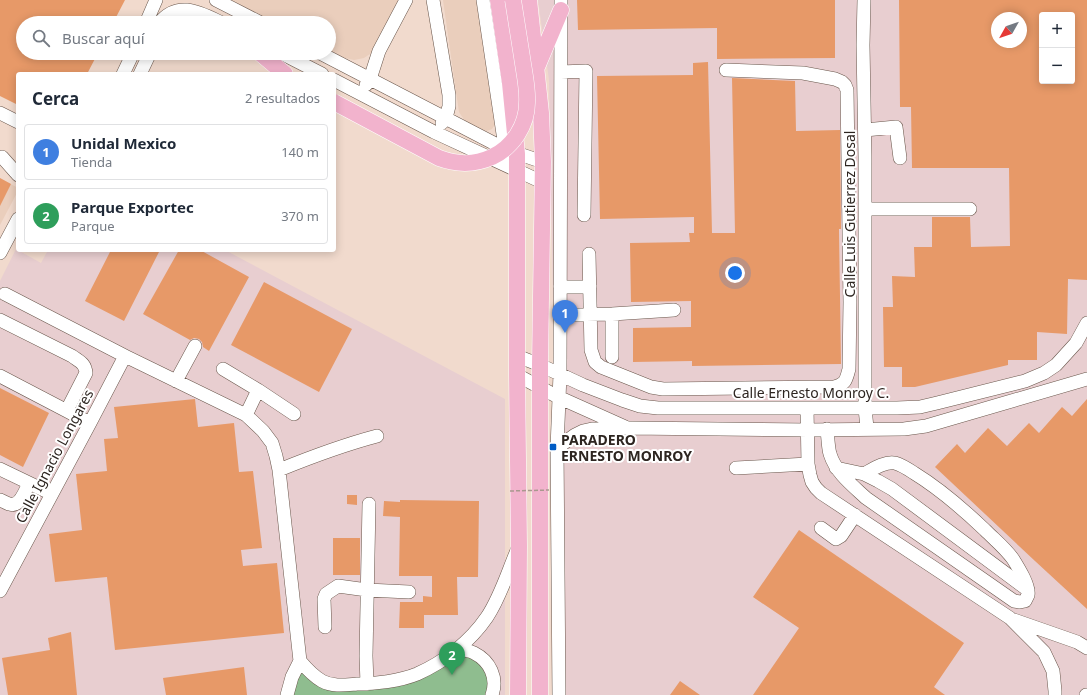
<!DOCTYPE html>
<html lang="es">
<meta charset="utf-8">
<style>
body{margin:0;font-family:"Noto Sans",sans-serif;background:#f2f2f3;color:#1f2937}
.controls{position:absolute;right:12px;top:12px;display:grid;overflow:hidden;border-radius:4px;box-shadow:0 2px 10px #0003}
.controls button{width:36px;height:36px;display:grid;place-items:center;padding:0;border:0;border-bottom:1px solid #e0e1e3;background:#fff;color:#1f2937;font:20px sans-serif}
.compass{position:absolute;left:991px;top:12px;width:36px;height:36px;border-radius:50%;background:#fff;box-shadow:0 2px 10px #0003;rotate:230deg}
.you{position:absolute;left:735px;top:273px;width:14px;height:14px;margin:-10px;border:3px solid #fff;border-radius:50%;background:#1a73e8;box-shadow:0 0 0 6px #1a73e833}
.badge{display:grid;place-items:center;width:26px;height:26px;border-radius:50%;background:#005cc5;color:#fff;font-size:13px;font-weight:700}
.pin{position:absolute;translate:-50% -33px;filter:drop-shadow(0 1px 2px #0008)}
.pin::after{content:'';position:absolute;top:21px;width:14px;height:12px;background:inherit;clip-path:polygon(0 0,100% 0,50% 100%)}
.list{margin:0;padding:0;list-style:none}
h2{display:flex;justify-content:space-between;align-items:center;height:52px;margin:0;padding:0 16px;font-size:17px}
h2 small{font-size:13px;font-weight:400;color:#747a83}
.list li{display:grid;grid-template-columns:26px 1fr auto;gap:12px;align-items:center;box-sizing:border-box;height:56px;margin:0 8px 8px;padding:0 8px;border:1px solid #e0e1e3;border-radius:4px}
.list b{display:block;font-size:15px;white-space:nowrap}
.list p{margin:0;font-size:13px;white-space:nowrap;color:#747a83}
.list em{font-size:13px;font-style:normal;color:#747a83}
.icon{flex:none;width:22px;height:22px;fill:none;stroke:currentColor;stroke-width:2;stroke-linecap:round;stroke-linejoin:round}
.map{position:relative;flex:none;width:1087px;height:695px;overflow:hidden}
.search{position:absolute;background:#fff;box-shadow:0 2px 10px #0003;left:16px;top:16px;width:320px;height:44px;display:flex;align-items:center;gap:10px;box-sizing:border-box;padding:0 14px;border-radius:22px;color:#747a83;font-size:15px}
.panel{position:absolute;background:#fff;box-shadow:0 2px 10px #0003;left:16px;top:72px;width:320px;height:180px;border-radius:4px}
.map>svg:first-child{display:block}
</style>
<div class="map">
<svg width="1087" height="695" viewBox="0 0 1087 695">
<rect width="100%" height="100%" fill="#f1dacd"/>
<path fill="#e8ced0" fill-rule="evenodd" d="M538,0H1087V695H560L549,80ZM1042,15H1072V81H1042ZM997,18H1021V42H997Z
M16,249L41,263L48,250H225L505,399V695H0V281Z"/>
<path fill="#eacebc" d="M230,0H402L376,50L364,58L354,60L341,57L329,51V23H275Z
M443,0H480L495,123L494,126L492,129L487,131L481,130L472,126L465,121L459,112L457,99Z
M0,178L18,188V191L0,225Z"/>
<path fill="#8fbd8f" d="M465,653L486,666L488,688L485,695H290L302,670L311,677L368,685Z"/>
<path fill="#e79968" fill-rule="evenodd" d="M0,0H125L113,23H23V53H98L87,74H18V105L0,96Z
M577,0H835V58L717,59V28L578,30Z
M899,0H1087V280L1068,279L1067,334L1037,332V360H1008V365L915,387H902V367H884L883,307H893L892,276L915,277L914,247H932V217H970L971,247L1010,246L1009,168H912L911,107H900ZM1042,15H1072V81H1042ZM997,18H1021V42H997Z
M708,62L712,233H735L732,78L795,81L796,131L840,130L841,229H839L841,364L692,366V361L633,362V328L691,327V301L631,302L630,243L690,242L689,233H694V217L600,219L597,76L693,75V63Z
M0,178L11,184L0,206Z
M111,250H160L124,321L85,301Z
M179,250H200L249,277L209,351L203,347L202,342L199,339L194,338L190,340L143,314Z
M264,282L352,329L319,392L231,345Z
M0,388L49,413L23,467L0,455Z
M195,399L198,427L234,423L239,472L253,471L262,548L241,550L243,566L277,563L284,633L115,650L107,577L55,582L49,534L82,530L76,474L107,471L104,439L118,438L114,407Z
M1087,399V609L1035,561L935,467L957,444L965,453L988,428L1007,446L1029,423L1039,433L1062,407L1072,416Z
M347,495H357V505L347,504Z
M400,500L479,501L478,577H457L458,615H424V628H399L400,602H423V596L432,597V576H399L400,517L383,516L384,501L400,502Z
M799,530L964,643L934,687L945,695H753L799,628L753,597Z
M333,538H360V575H333Z
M71,632L77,695H8L2,658L50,650L48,638Z
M244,667L247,695H166L163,678Z
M680,681L700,695H670Z"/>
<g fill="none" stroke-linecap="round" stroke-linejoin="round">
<defs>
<path id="minor" d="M216,0L261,23
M433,0L449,95V106L446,118L442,123
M483,0L506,154
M864,0L863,45L865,157V408L867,428
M146,23L156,0
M159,23C178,0 199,12 222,23
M281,53L322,74
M320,53L505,149L543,162
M561,72L586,71L584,215
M123,74L133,53
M140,74L150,53
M334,80L434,132L542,182
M366,85L370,79L379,51L406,0
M0,113L18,122
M865,130L896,127L900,158
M2,157L18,175
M865,209H970
M0,253L18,219
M589,254L591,350L595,362L601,367L651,387L663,389L834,387C846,384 846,380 849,369L850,302L847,90L845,85L842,82L835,79L803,73L726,70
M560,287H590
M5,294L125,356L246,415L263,431L272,443L276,456L279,470L300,661L292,677L287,695
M560,315L612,314L674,310
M0,320L72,356C80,362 85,363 86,373L67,410
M517,356L540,365L583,385L622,400L640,406L658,408H897L920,407L937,403L1025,381L1044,373L1056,365L1076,343L1087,323
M612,357V314
M223,369L258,390
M517,375L558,397L625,427
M0,376L90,423
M176,381L195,346
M807,408L808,464L810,475L812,482L816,488L821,493L1010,618L1044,652L1053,671L1055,691V695
M246,415L258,390L294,414
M827,429C828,438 828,447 830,454C836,473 852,485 866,498L1014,601L1020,602L1025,601C1026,599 1027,597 1028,595C1030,586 1018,567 1013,559C1005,548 995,540 985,530C963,509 940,489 914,473C908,469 902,465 895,463C885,461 873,469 864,474
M557,448L575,435L583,431L592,429L629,428L808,430L904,429L926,426L1087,379
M736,468L808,464
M836,468L864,474L878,481L892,489L1028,590
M0,469L52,494
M279,470C311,457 343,445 377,436
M0,500C3,501 6,503 9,504C20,508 25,491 29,483
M821,528L836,539L841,536L855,515
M0,591L90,423L125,356
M1014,620L1077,642L1087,648
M325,627L324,599L326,594L338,586L367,590L409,592
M452,653C457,652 464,649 468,651C470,651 472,652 474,653C490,661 498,678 492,695
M300,661C306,668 313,676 322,681C333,687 345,685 357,684C375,684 400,681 417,674C444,662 470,642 487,617C501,596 508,571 518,548
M367,684L366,656L369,504
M559,695L557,448L560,374L561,0
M1086,695H1087"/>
<path id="major" d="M498,0L510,83L517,154V375L519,546L518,695
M529,0L541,113L543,162L540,365V695
M260,53L285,74
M537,67L561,10"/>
</defs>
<use href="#minor" stroke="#69564b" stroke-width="14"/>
<use href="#major" stroke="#fff" stroke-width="17"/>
<use href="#minor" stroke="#fff" stroke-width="13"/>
<use href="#major" stroke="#f2b3cd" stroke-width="16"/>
<defs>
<path id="major-bridge" d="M334,102L439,158C458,165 474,165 492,157C513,147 527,125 527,103C528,88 524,72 522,57C519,38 516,19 513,0"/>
</defs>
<use href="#major-bridge" stroke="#fff" stroke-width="17" stroke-linecap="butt"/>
<path stroke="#a9988e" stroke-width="1.5" stroke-dasharray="4 2" stroke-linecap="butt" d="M510,491L549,490"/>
<use href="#major-bridge" stroke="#f2b3cd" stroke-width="16"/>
</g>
<rect fill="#005cc5" stroke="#fff" stroke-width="1.5" x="549" y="443" width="8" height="8" rx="2"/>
<g text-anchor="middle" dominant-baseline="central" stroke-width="4" stroke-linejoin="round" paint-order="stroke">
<g font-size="14" fill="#2d2520" stroke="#fff">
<text transform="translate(849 214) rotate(-90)">Calle Luis Gutierrez Dosal</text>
<text x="811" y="392">Calle Ernesto Monroy C.</text>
<text transform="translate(54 456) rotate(-62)">Calle Ignacio Longares</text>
</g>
<g font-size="14" font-weight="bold" fill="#2d2520" stroke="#fff" text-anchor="start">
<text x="561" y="439">PARADERO<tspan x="561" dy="16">ERNESTO MONROY</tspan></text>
</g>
</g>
</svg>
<div class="controls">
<button>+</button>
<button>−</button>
</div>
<svg class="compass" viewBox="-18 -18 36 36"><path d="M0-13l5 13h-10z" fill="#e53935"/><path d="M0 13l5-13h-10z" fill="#747a83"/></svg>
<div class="you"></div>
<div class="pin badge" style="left:565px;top:333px;background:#3f7fe0">1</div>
<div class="pin badge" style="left:452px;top:675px;background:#2e9e5b">2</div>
<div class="search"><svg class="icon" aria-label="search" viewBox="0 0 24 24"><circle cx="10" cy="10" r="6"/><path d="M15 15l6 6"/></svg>Buscar aquí</div>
<section class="panel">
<h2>Cerca<small>2 resultados</small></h2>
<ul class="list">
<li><span class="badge" style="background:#3f7fe0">1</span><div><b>Unidal Mexico</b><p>Tienda</p></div><em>140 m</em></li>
<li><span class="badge" style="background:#2e9e5b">2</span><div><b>Parque Exportec</b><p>Parque</p></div><em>370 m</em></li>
</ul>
</section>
</div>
